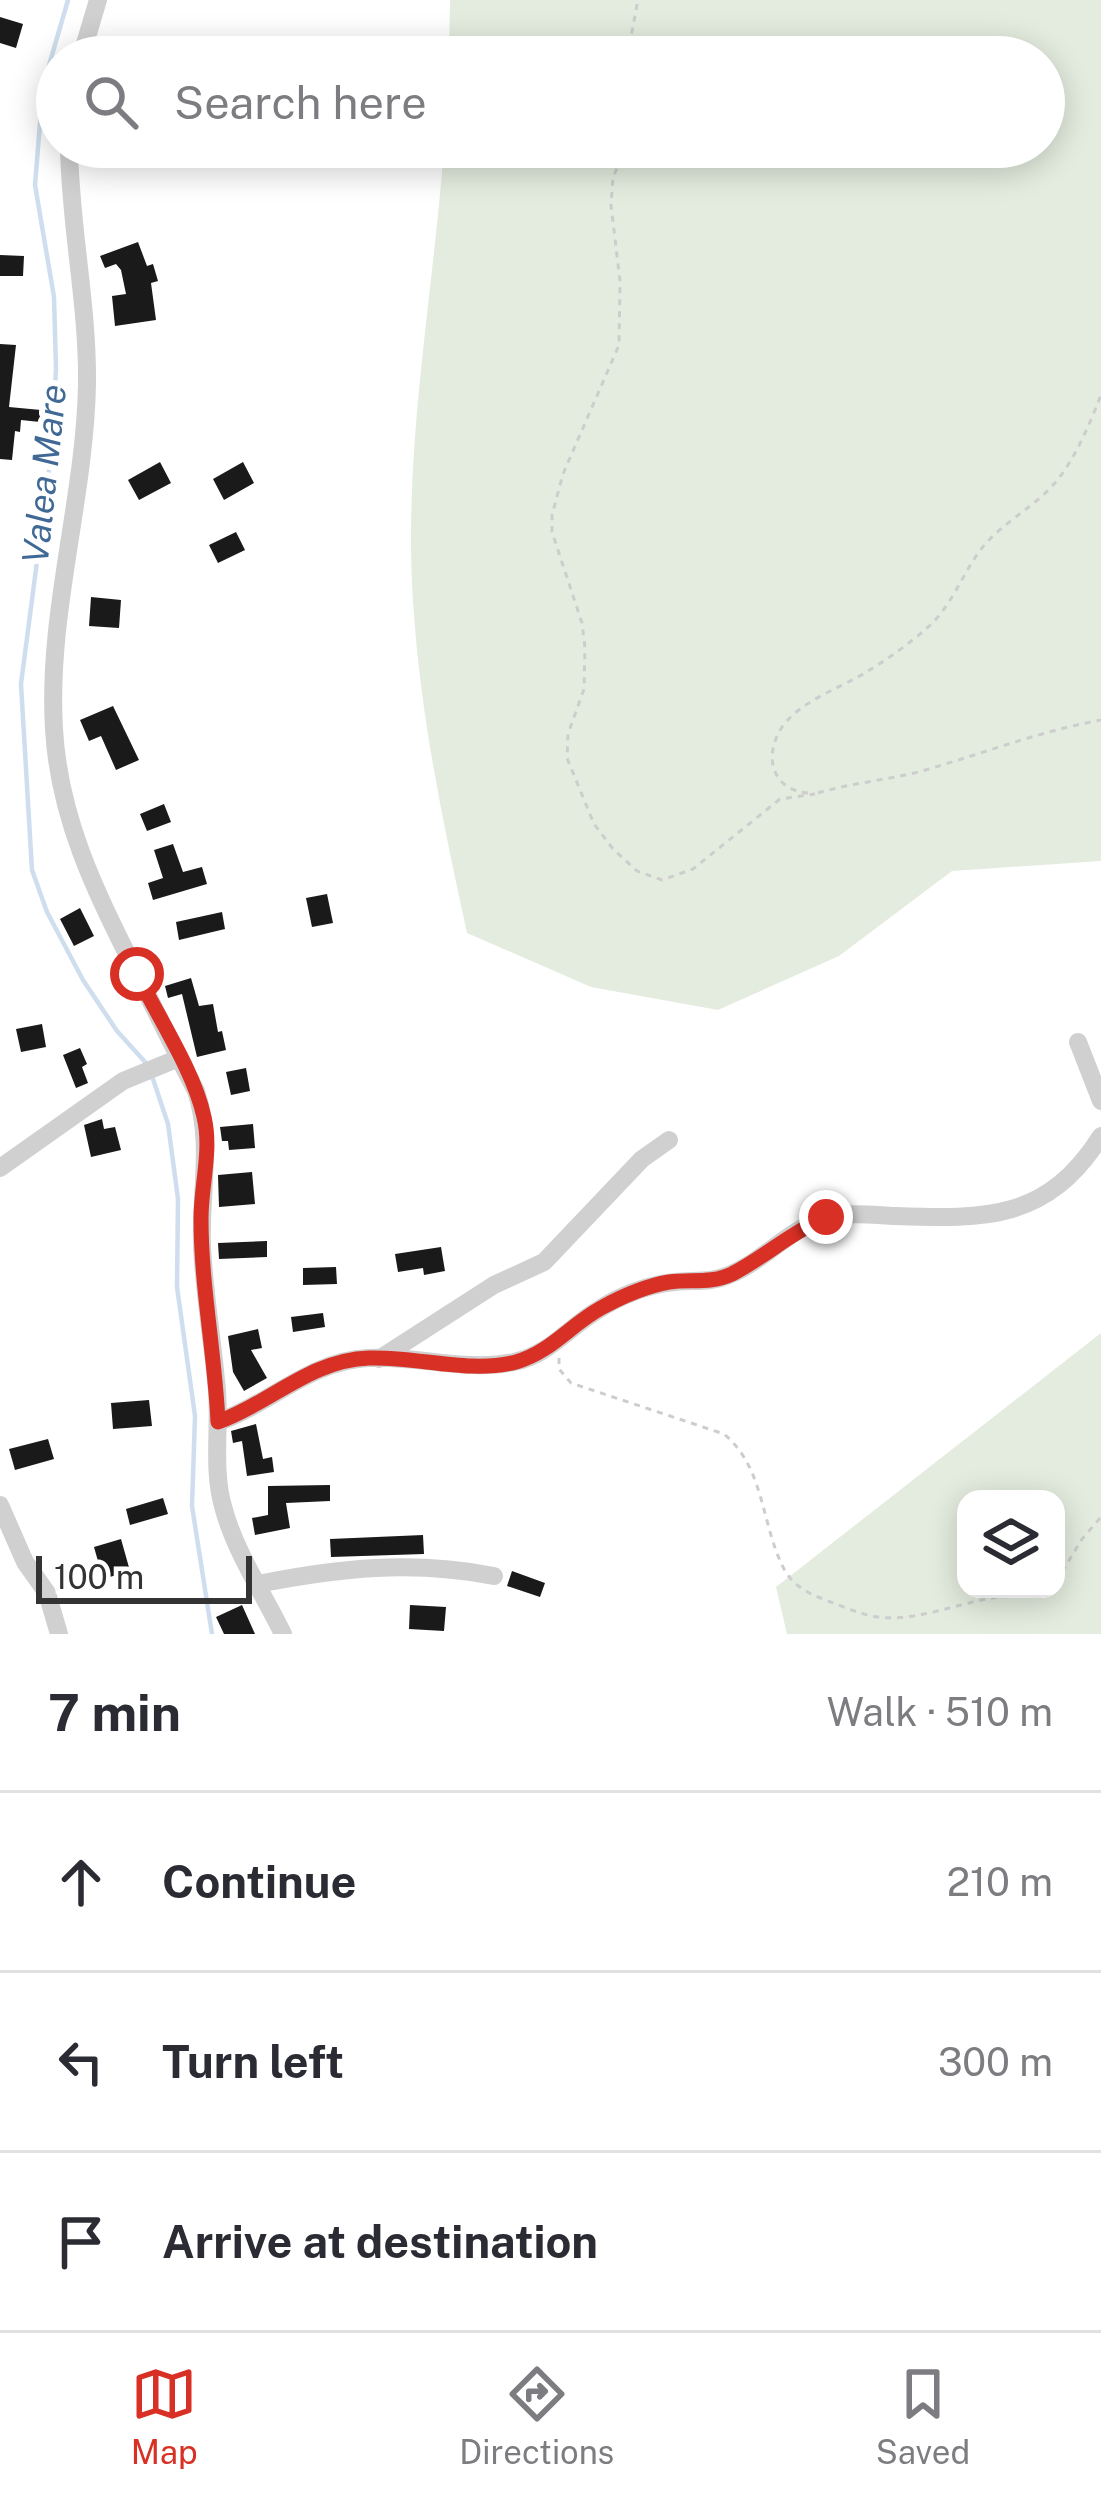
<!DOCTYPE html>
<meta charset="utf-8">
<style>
body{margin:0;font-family:"Public Sans",sans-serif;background:#f2f2f3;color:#2b2b33}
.controls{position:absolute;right:36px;bottom:36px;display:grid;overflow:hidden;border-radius:24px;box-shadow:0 6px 30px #0003}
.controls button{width:108px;height:108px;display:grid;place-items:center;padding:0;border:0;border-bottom:3px solid #e1e1e2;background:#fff;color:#2b2b33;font:60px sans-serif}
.scale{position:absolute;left:36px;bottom:30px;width:216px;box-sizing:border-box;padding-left:12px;border:6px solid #333;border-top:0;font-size:33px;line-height:42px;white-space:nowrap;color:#333;-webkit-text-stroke:9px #fff;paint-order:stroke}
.stop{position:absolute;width:36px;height:36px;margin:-27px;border:9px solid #d93025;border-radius:50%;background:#fff}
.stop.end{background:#d93025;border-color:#fff;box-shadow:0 3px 12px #0008}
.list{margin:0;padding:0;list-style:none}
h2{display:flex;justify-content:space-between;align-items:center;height:156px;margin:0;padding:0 48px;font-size:51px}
h2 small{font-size:39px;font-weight:400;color:#7c7c81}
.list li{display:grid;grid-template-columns:78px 1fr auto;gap:36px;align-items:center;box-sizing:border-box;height:180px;padding:0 48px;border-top:3px solid #e1e1e2}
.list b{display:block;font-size:45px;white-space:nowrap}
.list em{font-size:39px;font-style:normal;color:#7c7c81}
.icon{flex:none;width:66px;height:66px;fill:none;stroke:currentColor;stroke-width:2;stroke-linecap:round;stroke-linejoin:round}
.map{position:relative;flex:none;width:1101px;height:1634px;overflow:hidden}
.search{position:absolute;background:#fff;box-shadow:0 6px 30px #0003;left:36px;right:36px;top:36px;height:132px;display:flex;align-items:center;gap:30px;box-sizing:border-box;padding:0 42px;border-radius:66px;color:#7c7c81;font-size:45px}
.sheet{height:696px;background:#fff}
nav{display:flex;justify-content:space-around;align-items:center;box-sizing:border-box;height:168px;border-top:3px solid #e1e1e2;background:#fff;font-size:33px;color:#7c7c81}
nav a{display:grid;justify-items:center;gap:6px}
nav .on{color:#d93025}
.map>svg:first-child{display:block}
</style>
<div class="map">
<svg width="1101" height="1634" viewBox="0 0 1101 1634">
<rect width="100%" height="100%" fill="#fff"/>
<path fill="#e4ecdf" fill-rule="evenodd" d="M450,0H1101V861L952,871L839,956L718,1010L591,987L467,933C443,823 420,714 413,601C403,450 433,297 444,147H1044V57H449Z
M1101,1333V1634H787L776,1587ZM966,1499H1056V1589H966Z"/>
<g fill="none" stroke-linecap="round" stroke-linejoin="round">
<path stroke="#cfdeee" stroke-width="4.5" d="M68,0L43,86L35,185L54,297L56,369L51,454L21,684L32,870L47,912L83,980L117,1031L146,1063
M151,1073L168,1124L178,1199L177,1287L195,1416L192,1506L212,1634"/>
</g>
<path fill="#1a1a1a" d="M0,17L23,24L16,48L0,43Z
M138,242L147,266L153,264L158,281L151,283L156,320L115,326L112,296L126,294L121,270L116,264L105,268L100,256Z
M0,255L24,256L23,276H0Z
M0,344L16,345L9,407L41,410L40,422L21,420L20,432L15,431L12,460L0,459Z
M160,462L171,483L139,500L128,480Z
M243,462L254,483L224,500L213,479Z
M236,532L245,550L218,563L209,545Z
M91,597L121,600L119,628L89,626Z
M113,706L139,760L116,770L101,736L89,741L80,720Z
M164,804L171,822L147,831L140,814Z
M173,844L183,872L202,867L207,884L153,900L148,883L163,878L154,850Z
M327,894L333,923L312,927L306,898Z
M80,908L94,936L74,946L60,919Z
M222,912L225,929L179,940L176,922Z
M191,978L199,1006L213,1004L218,1032L222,1031L226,1050L197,1057L182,994L168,998L165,986Z
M42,1024L46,1047L21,1052L16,1029Z
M80,1048L87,1064L82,1067L88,1083L76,1088L63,1055Z
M246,1068L250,1091L231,1095L226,1072Z
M102,1119L104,1129L115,1127L121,1150L91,1157L84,1125Z
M253,1124L255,1148L229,1150L228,1141H222L220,1127Z
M252,1172L255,1204L219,1207L218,1175Z
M267,1241V1257L219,1259L218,1243Z
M441,1247L445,1271L424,1275L423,1268L398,1272L395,1254Z
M336,1267L337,1284L303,1285V1268Z
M323,1313L325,1327L293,1332L291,1317Z
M258,1329L262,1348L251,1350L267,1378L244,1391L233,1372L228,1336Z
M149,1400L152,1426L113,1429L111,1403Z
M256,1424L263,1459L272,1457L274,1472L247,1476L242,1441L233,1443L231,1431Z
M48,1439L54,1459L15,1470L9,1449Z
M330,1485V1501L286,1503L290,1528L255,1535L252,1518L268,1515V1486Z
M163,1498L168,1514L130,1525L126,1509Z
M423,1535L424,1554L331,1557L330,1539Z
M121,1539L130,1571L103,1579L94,1547Z
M512,1571L545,1583L540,1597L507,1586Z
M242,1605L255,1634H224L216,1617Z
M410,1605L446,1607L444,1631L409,1629Z"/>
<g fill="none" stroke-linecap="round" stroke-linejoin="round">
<path stroke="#cdcdcd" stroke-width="3" stroke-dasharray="6 6" stroke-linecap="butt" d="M627,57L638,0
M627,147L613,177L611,205L620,281L619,345L563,474L552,515V532L582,623L585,648L584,689L568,734L567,758L594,824L613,849L637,871L662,880L693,869L780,799L815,794
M808,793C776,791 764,762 778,734C794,702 840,689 868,671C888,659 910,643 927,628C951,607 961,577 979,552C998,525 1032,509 1054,484C1075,460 1089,425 1101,395
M818,793C854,782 892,780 929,769C987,752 1041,731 1101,720
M559,1358V1369L571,1383L724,1434C765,1468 761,1525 784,1569C794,1587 810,1594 828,1601C842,1606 857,1613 872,1616C910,1624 955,1604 992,1598C1011,1595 1030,1598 1047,1589
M1056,1582L1082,1539L1101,1517"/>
<path stroke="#d0d0d0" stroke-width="18" d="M81,57L98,0
M69,147C70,226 88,304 87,384C85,499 47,613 54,729C59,818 95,890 134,968C155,1009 175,1051 196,1091C213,1143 200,1192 202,1245C204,1294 213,1342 217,1391C220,1431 212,1471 224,1510C236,1553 263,1593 283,1634
M1078,1042L1101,1101
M0,1168L123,1081L179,1058
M379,1359L494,1285L544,1262L642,1159L669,1140
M218,1422C270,1404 309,1361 368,1358C415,1355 466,1372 514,1362C549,1355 569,1327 598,1310C619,1296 649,1284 675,1282C694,1280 711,1283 729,1275C762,1262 787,1231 822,1219C845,1211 872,1215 895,1216C986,1219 1047,1221 1101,1136
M0,1505L25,1562L47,1593L59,1634
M258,1584C339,1568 412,1560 494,1576"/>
</g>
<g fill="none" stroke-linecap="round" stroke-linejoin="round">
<path stroke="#d93025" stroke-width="15" d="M137,974C158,1017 194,1071 204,1117C212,1150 201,1185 201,1218C201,1287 215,1354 218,1422C271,1403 310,1360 369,1358C416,1356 469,1374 516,1362C551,1352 570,1325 601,1308C621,1297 646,1286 669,1282C691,1279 711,1284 732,1274C765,1257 790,1233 826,1217"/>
</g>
<g text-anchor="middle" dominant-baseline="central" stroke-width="12" stroke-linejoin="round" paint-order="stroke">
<g font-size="36" font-style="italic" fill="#406996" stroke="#fff">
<text transform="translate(44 474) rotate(-84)">Valea Mare</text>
</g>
</g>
</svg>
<div class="controls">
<button><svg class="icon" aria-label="layers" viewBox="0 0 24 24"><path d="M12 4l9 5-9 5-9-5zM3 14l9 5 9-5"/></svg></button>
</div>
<div class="scale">100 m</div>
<div class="stop" style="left:137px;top:974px"></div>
<div class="stop end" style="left:826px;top:1217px"></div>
<div class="search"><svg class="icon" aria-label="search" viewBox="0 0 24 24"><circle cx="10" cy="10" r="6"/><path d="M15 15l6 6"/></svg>Search here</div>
</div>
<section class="sheet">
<h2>7 min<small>Walk · 510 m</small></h2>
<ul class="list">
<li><svg class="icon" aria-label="ahead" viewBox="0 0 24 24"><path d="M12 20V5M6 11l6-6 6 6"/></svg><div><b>Continue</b></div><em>210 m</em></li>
<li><svg class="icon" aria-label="left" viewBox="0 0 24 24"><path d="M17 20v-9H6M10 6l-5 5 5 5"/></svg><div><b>Turn left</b></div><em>300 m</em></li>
<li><svg class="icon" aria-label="arrive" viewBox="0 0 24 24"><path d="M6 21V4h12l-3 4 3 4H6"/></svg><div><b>Arrive at destination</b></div></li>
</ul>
</section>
<nav>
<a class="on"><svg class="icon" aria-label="map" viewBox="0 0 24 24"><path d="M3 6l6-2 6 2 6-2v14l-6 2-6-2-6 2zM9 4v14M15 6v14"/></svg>Map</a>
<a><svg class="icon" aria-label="directions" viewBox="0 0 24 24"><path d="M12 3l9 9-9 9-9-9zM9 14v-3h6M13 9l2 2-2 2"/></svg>Directions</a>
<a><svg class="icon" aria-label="saved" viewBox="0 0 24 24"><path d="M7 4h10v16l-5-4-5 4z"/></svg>Saved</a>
</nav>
